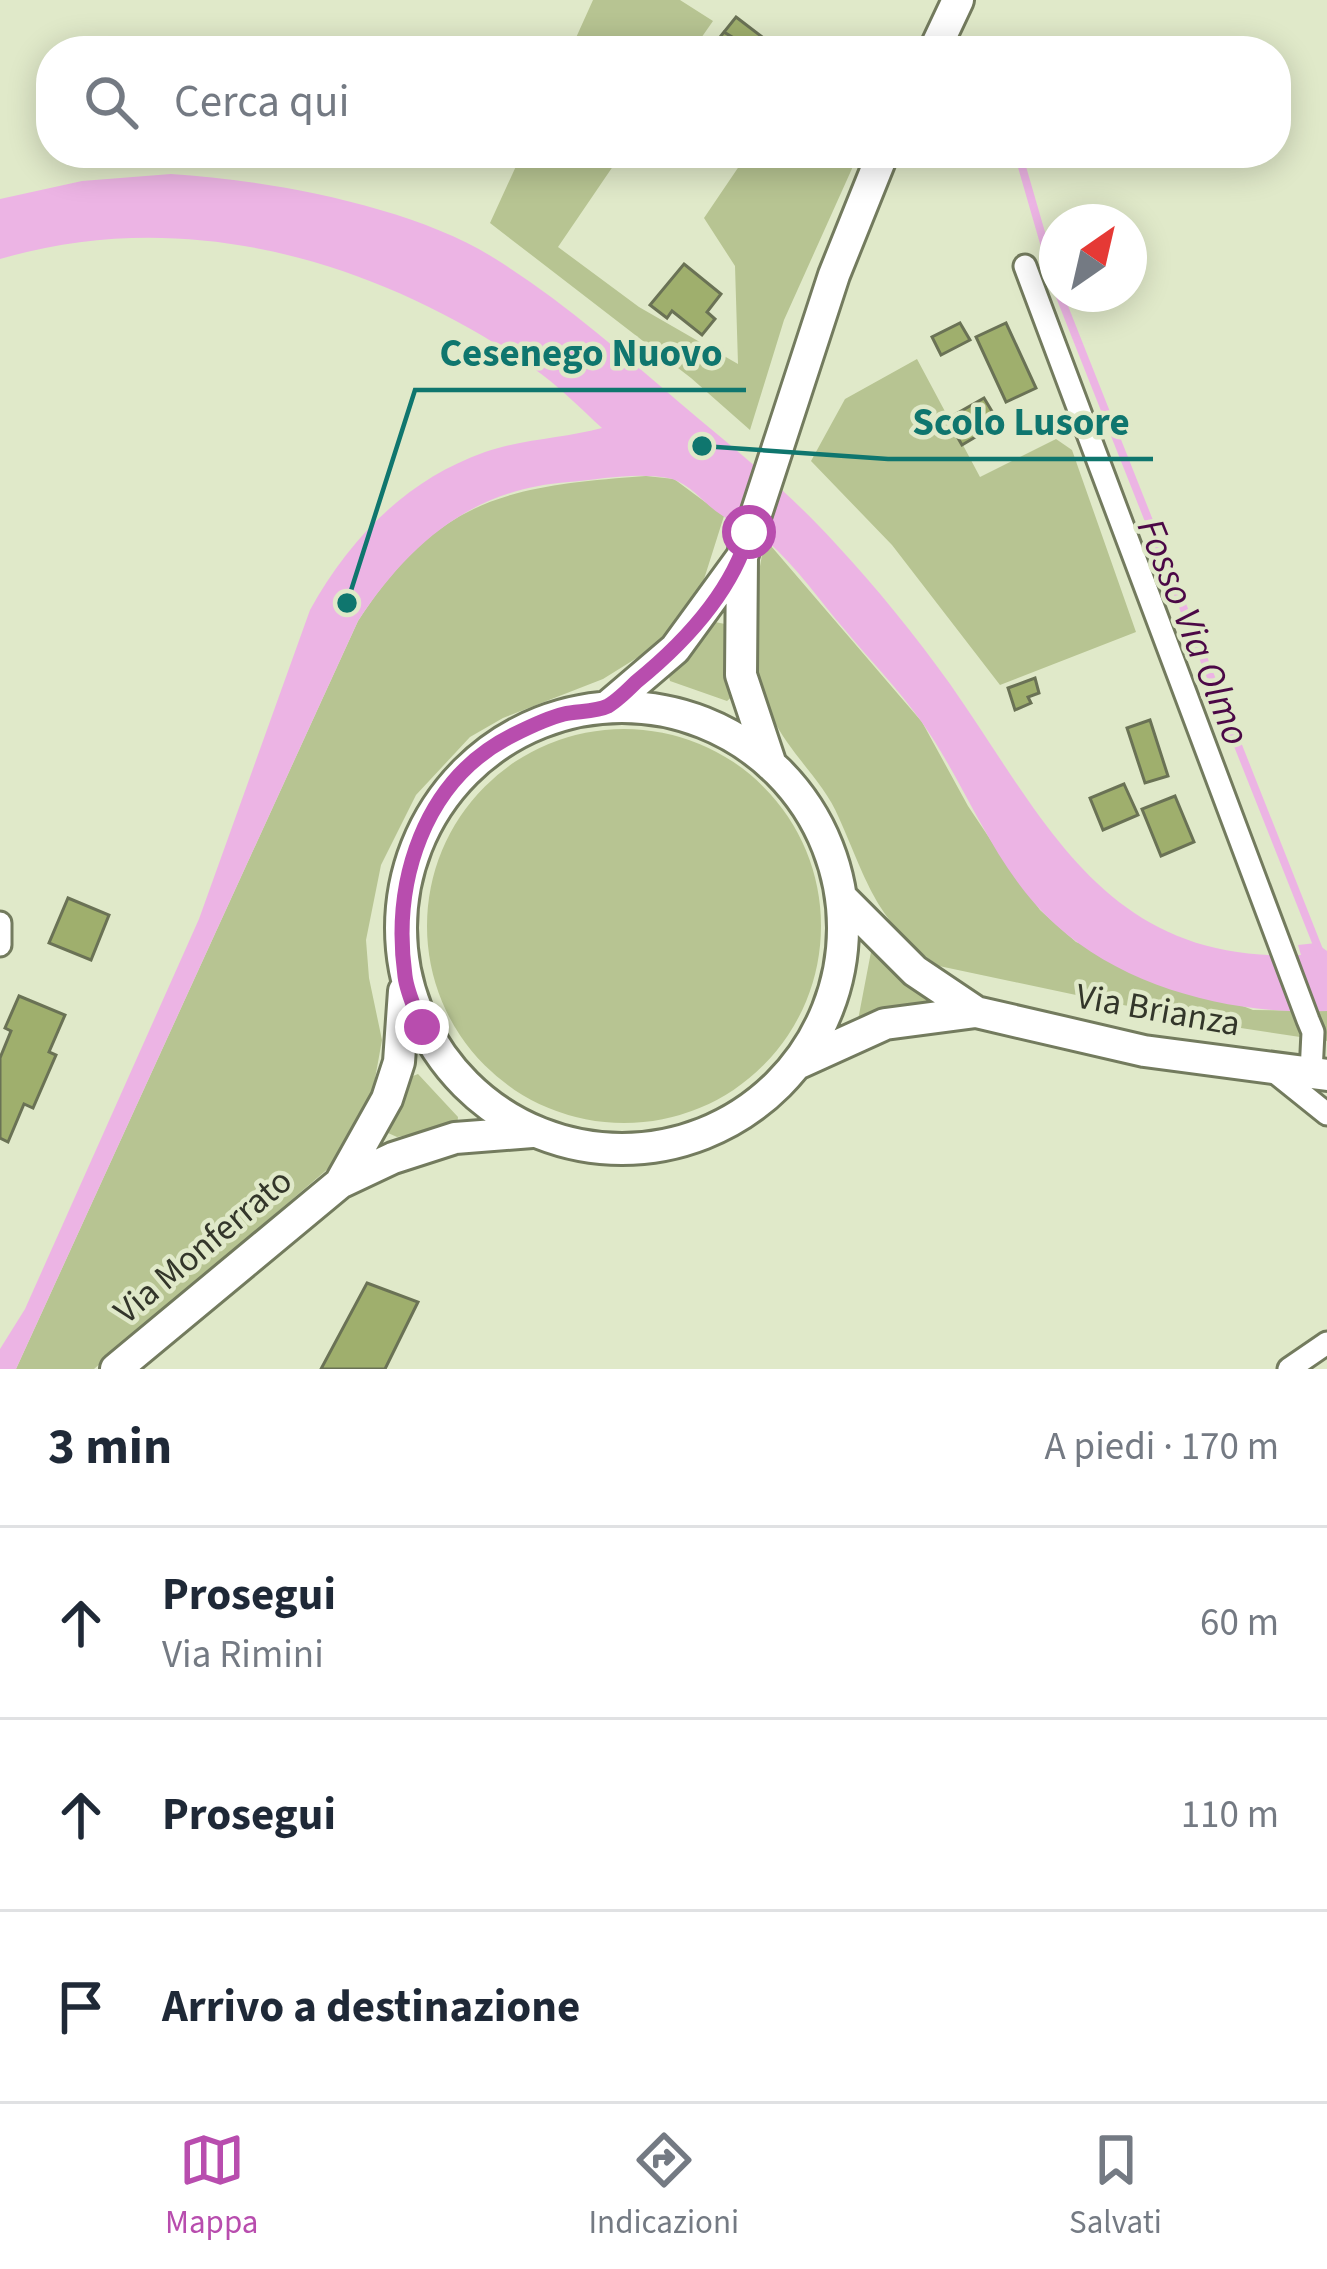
<!DOCTYPE html>
<html lang="it">
<meta charset="utf-8">
<style>
body{margin:0;font-family:"Source Sans 3",sans-serif;background:#f2f2f3;color:#1f2937}
.compass{position:absolute;left:1039px;top:204px;width:108px;height:108px;border-radius:50%;background:#fff;box-shadow:0 6px 30px #0003;rotate:34deg}
.stop{position:absolute;width:36px;height:36px;margin:-27px;border:9px solid #b84dae;border-radius:50%;background:#fff}
.stop.end{background:#b84dae;border-color:#fff;box-shadow:0 3px 12px #0008}
.list{margin:0;padding:0;list-style:none}
h2{display:flex;justify-content:space-between;align-items:center;height:156px;margin:0;padding:0 48px;font-size:51px}
h2 small{font-size:39px;font-weight:400;color:#747a83}
.list li{display:grid;grid-template-columns:78px 1fr auto;gap:36px;align-items:center;box-sizing:border-box;height:192px;padding:0 48px;border-top:3px solid #e0e1e3}
.list b{display:block;font-size:45px;white-space:nowrap}
.list p{margin:0;font-size:39px;white-space:nowrap;color:#747a83}
.list em{font-size:39px;font-style:normal;color:#747a83}
.icon{flex:none;width:66px;height:66px;fill:none;stroke:currentColor;stroke-width:2;stroke-linecap:round;stroke-linejoin:round}
.map{position:relative;flex:none;width:1327px;height:1369px;overflow:hidden}
.search{position:absolute;background:#fff;box-shadow:0 6px 30px #0003;left:36px;right:36px;top:36px;height:132px;display:flex;align-items:center;gap:30px;box-sizing:border-box;padding:0 42px;border-radius:48px;color:#747a83;font-size:45px}
.sheet{height:732px;background:#fff}
nav{display:flex;justify-content:space-around;align-items:center;box-sizing:border-box;height:168px;border-top:3px solid #e0e1e3;background:#fff;font-size:33px;color:#747a83}
nav a{display:grid;justify-items:center;gap:6px}
nav .on{color:#b84dae}
.map>svg:first-child{display:block}
</style>
<div class="map">
<svg width="1327" height="1369" viewBox="0 0 1327 1369">
<rect width="100%" height="100%" fill="#e0e9c9"/>
<path fill="#b7c492" d="M593,0H680L713,21L692,51H570Z
M522,153H622L558,247L639,307L738,364L735,266L704,218L748,153H859L784,320L750,430L691,378L490,223Z
M917,359L980,477L1056,439L1072,450L1136,632L1000,685L892,545L811,461L845,399Z
M646,476L674,479L724,516L699,595L674,629L648,651L603,679L503,718L470,737L416,795L381,865L366,940L369,978L382,1040L373,1090L337,1161L94,1369H16L358,621C438,498 507,486 646,476Z
M765,539L922,722L968,806L1008,866L1040,910L1076,942L1253,1010L1327,1011V1041L1208,1023L939,966C876,921 869,886 839,818C827,789 805,768 787,742C742,678 751,611 765,539Z
M715,622L725,624L735,694L727,701L670,681L668,672Z
M427 926a197 197 0 1 1 394 0a197 197 0 1 1-394 0Z
M876,950L931,997L928,1001L892,1007L858,1020L871,952Z
M418,1074L458,1117L457,1126L397,1137L388,1133L408,1078Z"/>
<path fill="#ecb4e4" d="M171,174C268,180 411,206 494,258C560,299 621,352 680,403C733,448 788,491 835,543C876,587 915,635 950,684C1046,821 1105,964 1301,955L1298,945L1316,943L1327,951V1011C1234,1015 1127,989 1056,925C994,870 968,787 921,721C898,689 870,660 845,630C820,601 796,566 767,541C754,530 734,525 720,514C703,503 689,482 668,478C636,472 601,479 569,482C471,489 409,544 358,621L16,1369H0V1349L25,1309L199,919L310,610C350,538 406,480 485,452C523,439 565,438 602,428C580,408 558,385 533,368C377,261 187,204 0,259V199L82,181Z"/>
<g fill="none" stroke-linecap="round" stroke-linejoin="round">
<path stroke="#ecb4e4" stroke-width="8" d="M1008,47L1009,51
M1018,153L1057,288
M1059,294L1327,970"/>
</g>
<path fill="#9faf6d" stroke="#6a7255" stroke-width="3" d="M736,17L778,49L777,51H755L724,32Z
M724,32L755,51H709Z
M684,264L721,294L707,312L715,319L702,335L672,311L667,318L650,305Z
M960,323L970,340L941,355L932,337Z
M1006,323L1036,388L1006,402L976,337Z
M984,398L999,423L962,445L947,419Z
M1035,678L1039,693L1028,697L1031,703L1015,710L1008,688Z
M1150,720L1168,776L1145,783L1127,728Z
M1124,784L1138,815L1103,830L1090,798Z
M1175,796L1194,842L1161,856L1142,809Z
M68,898L109,915L91,960L49,943Z
M19,996L65,1015L49,1052L56,1055L33,1108L24,1104L8,1142L0,1138V1058L11,1031L5,1028Z
M367,1283L418,1302L385,1369H321Z"/>
<g fill="none" stroke-linecap="round" stroke-linejoin="round">
<defs>
<path id="minor" d="M1025,266L1308,1020L1313,1032L1311,1073
M0,945V923
M1276,1073L1327,1114
M1289,1369L1327,1343"/>
<path id="secondary" d="M934,51L958,0
M401 928a221 221 0 1 1 442 0a221 221 0 1 1-442 0Z
M607,707L675,649L742,557
M771,765L741,675L742,557L834,275L883,153
M842,898L915,971L976,1012L1144,1051L1327,1075
M799,1063L885,1024L976,1012
M340,1183L387,1099L399,1062L404,991
M116,1369L340,1183L393,1158L455,1138L532,1132"/>
</defs>
<use href="#minor" stroke="#737b5e" stroke-width="27"/>
<use href="#secondary" stroke="#737b5e" stroke-width="36"/>
<use href="#minor" stroke="#fff" stroke-width="21"/>
<use href="#secondary" stroke="#fff" stroke-width="30"/>
</g>
<g fill="none" stroke-linecap="round" stroke-linejoin="round">
<path stroke="#b84dae" stroke-width="15" d="M422,1027C416,1011 407,993 405,976C392,882 423,780 513,735C529,727 547,718 564,714C577,711 596,712 608,706C618,700 628,690 636,682C684,643 732,592 749,532"/>
</g>
<g text-anchor="middle" dominant-baseline="central" stroke-width="9" stroke-linejoin="round" paint-order="stroke">
<g font-size="36" fill="#33362a" stroke="#e0e9c9">
<text transform="translate(1158 1010) rotate(10)">Via Brianza</text>
<text transform="translate(203 1246) rotate(-40)">Via Monferrato</text>
</g>
<g font-size="39" font-style="italic" fill="#4b0846" stroke="#e0e9c9">
<text transform="translate(1193 632) rotate(68)">Fosso Via Olmo</text>
</g>
</g>
<path fill="none" stroke="#0f766e" stroke-width="4.5" d="M347 603L415 390H746M702 446L888 459H1153"/>
<g fill="#0f766e" stroke="#e0e9c9" stroke-width="4.5">
<circle cx="347" cy="603" r="12"/>
<circle cx="702" cy="446" r="12"/>
</g>
<g font-size="39" text-anchor="middle" font-weight="bold" fill="#0f766e" stroke="#e0e9c9" stroke-width="9" stroke-linejoin="round" paint-order="stroke">
<text x="581" y="366">Cesenego Nuovo</text>
<text x="1021" y="435">Scolo Lusore</text>
</g>
</svg>
<svg class="compass" viewBox="-18 -18 36 36"><path d="M0-13l5 13h-10z" fill="#e53935"/><path d="M0 13l5-13h-10z" fill="#747a83"/></svg>
<div class="stop" style="left:749px;top:532px"></div>
<div class="stop end" style="left:422px;top:1027px"></div>
<div class="search"><svg class="icon" aria-label="search" viewBox="0 0 24 24"><circle cx="10" cy="10" r="6"/><path d="M15 15l6 6"/></svg>Cerca qui</div>
</div>
<section class="sheet">
<h2>3 min<small>A piedi · 170 m</small></h2>
<ul class="list">
<li><svg class="icon" aria-label="ahead" viewBox="0 0 24 24"><path d="M12 20V5M6 11l6-6 6 6"/></svg><div><b>Prosegui</b><p>Via Rimini</p></div><em>60 m</em></li>
<li><svg class="icon" aria-label="ahead" viewBox="0 0 24 24"><path d="M12 20V5M6 11l6-6 6 6"/></svg><div><b>Prosegui</b></div><em>110 m</em></li>
<li><svg class="icon" aria-label="arrive" viewBox="0 0 24 24"><path d="M6 21V4h12l-3 4 3 4H6"/></svg><div><b>Arrivo a destinazione</b></div></li>
</ul>
</section>
<nav>
<a class="on"><svg class="icon" aria-label="map" viewBox="0 0 24 24"><path d="M3 6l6-2 6 2 6-2v14l-6 2-6-2-6 2zM9 4v14M15 6v14"/></svg>Mappa</a>
<a><svg class="icon" aria-label="directions" viewBox="0 0 24 24"><path d="M12 3l9 9-9 9-9-9zM9 14v-3h6M13 9l2 2-2 2"/></svg>Indicazioni</a>
<a><svg class="icon" aria-label="saved" viewBox="0 0 24 24"><path d="M7 4h10v16l-5-4-5 4z"/></svg>Salvati</a>
</nav>
